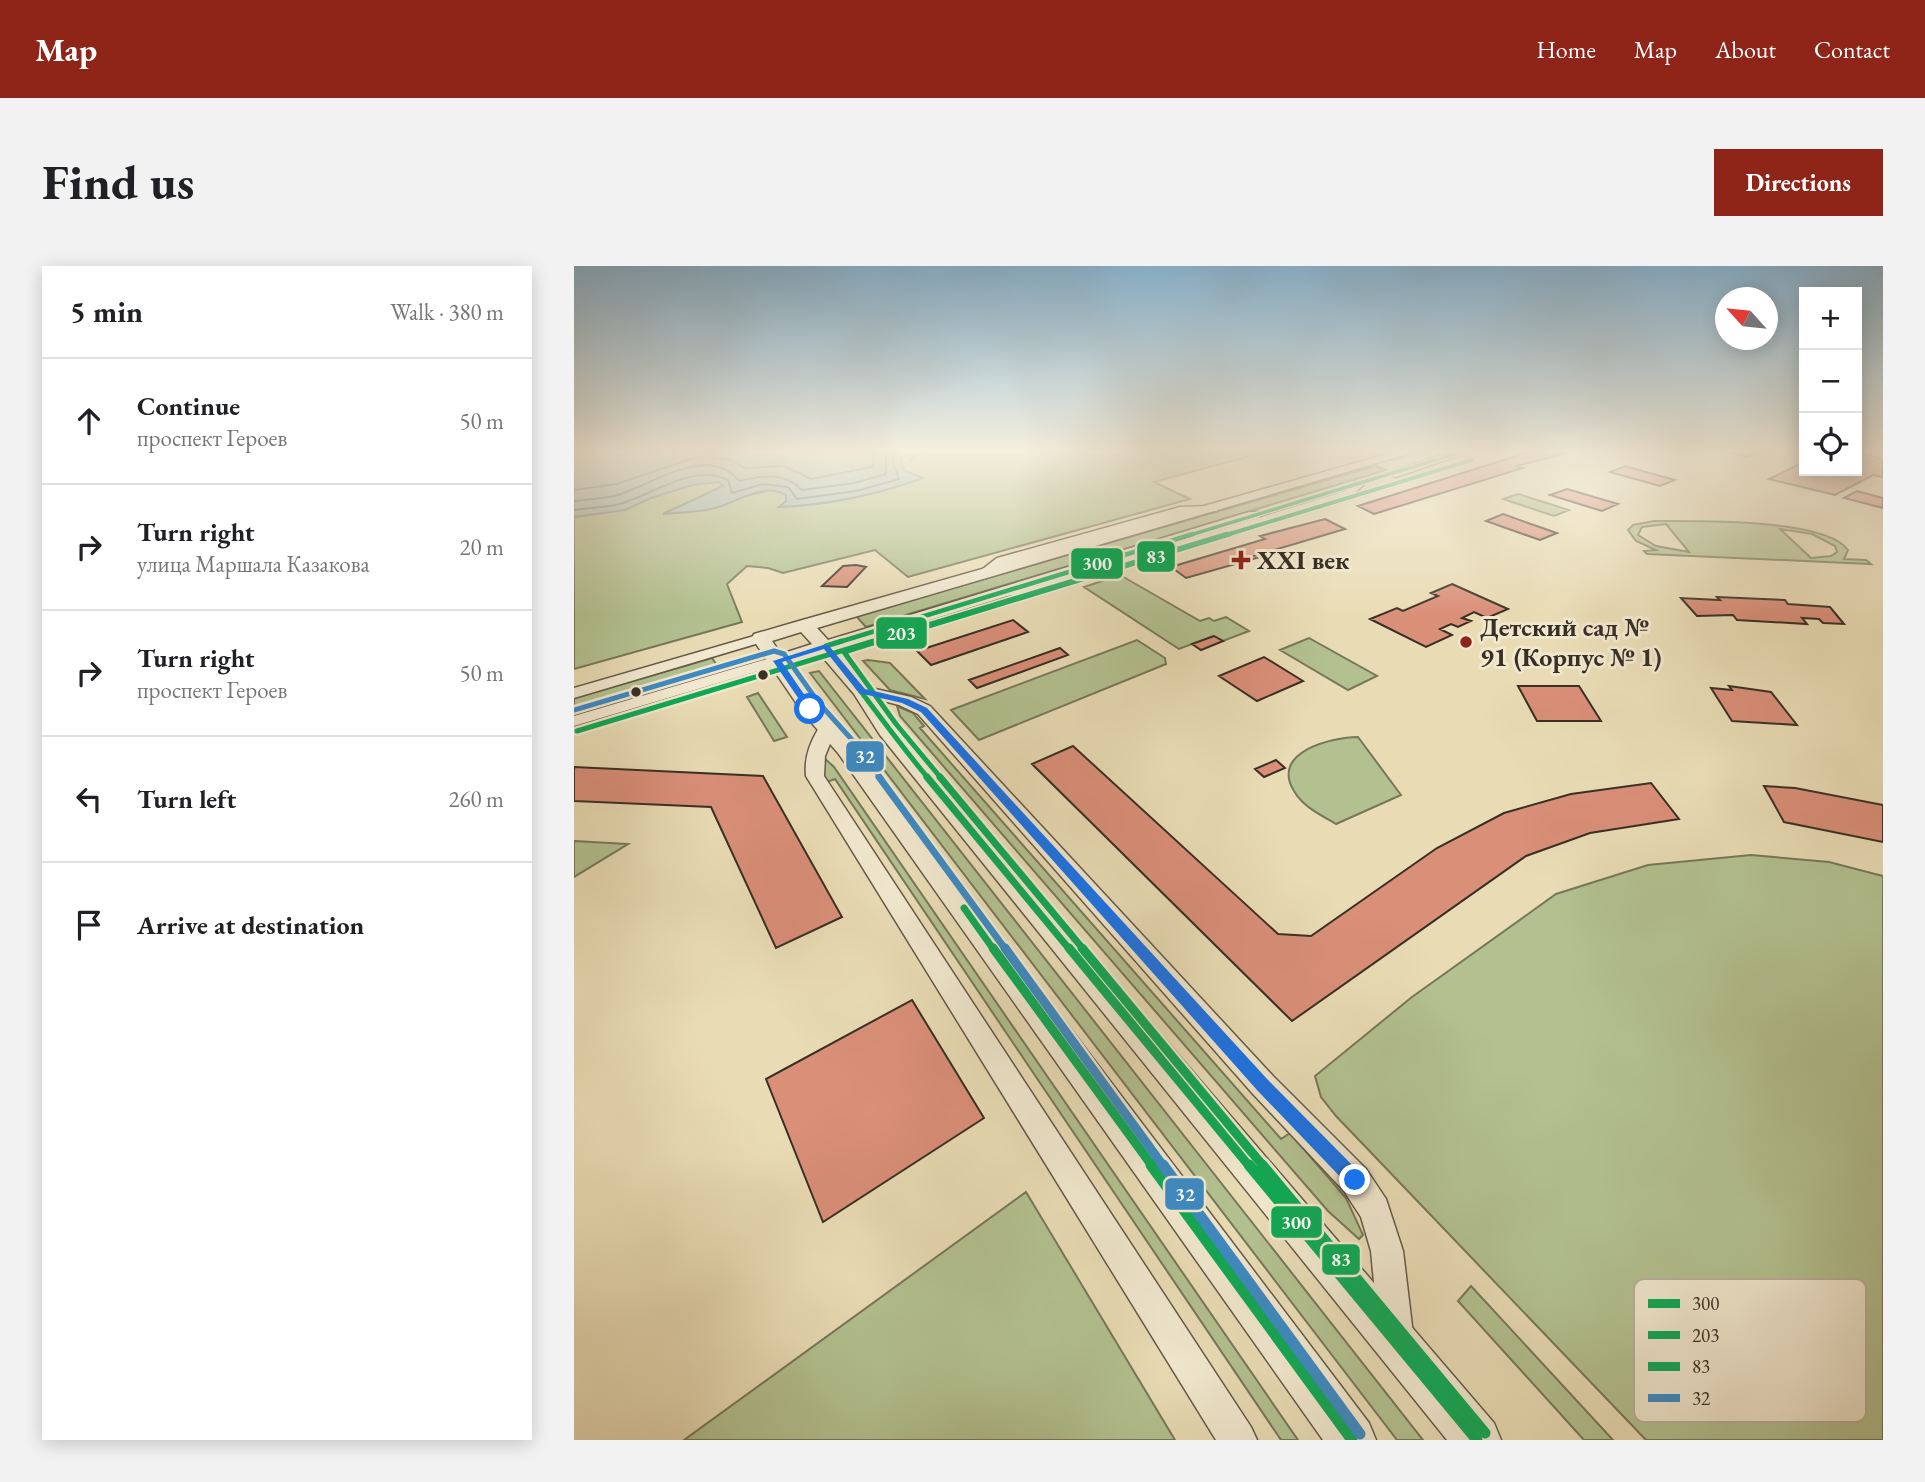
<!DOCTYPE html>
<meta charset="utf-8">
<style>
body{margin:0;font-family:"EB Garamond",serif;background:#f2f2f2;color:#202124}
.controls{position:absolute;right:21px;top:21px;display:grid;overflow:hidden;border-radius:0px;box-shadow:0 4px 18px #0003}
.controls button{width:63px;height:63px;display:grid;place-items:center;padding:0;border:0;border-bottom:2px solid #e0e0e0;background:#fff;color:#202124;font:35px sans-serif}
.compass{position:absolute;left:1141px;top:21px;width:63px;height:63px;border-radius:50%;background:#fff;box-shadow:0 4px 18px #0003;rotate:297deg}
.stop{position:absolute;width:21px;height:21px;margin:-16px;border:5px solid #1a73e8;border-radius:50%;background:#fff}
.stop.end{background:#1a73e8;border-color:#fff;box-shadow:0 2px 7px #0008}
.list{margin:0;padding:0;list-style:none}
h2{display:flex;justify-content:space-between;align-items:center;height:91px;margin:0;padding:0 28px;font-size:30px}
h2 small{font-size:23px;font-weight:400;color:#757577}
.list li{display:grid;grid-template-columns:46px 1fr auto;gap:21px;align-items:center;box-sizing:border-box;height:126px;padding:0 28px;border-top:2px solid #e0e0e0}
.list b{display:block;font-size:26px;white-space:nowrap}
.list p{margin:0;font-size:23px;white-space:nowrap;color:#757577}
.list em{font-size:23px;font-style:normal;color:#757577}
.icon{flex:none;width:38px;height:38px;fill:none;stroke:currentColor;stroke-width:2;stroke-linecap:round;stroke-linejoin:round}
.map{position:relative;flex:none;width:1309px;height:1174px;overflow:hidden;border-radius:0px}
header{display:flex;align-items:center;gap:42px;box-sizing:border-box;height:98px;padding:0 35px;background:#8f2418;color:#fff}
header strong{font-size:33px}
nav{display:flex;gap:38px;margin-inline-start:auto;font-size:24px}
.intro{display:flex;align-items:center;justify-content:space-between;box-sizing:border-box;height:168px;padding:0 42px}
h1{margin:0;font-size:49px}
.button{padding:18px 32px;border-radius:0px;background:#8f2418;color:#fff;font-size:24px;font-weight:700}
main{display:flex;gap:42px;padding:0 42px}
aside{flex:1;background:#fff;border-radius:0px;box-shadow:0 4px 18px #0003}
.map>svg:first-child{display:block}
</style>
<header>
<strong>Map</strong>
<nav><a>Home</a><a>Map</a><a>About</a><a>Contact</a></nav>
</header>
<div class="intro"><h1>Find us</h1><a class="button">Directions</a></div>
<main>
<aside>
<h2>5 min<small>Walk · 380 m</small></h2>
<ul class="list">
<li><svg class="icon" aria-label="ahead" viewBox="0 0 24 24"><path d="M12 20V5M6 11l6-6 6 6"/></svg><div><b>Continue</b><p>проспект Героев</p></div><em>50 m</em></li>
<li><svg class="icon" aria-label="right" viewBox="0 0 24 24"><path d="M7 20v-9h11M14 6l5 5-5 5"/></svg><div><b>Turn right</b><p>улица Маршала Казакова</p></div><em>20 m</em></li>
<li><svg class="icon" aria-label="right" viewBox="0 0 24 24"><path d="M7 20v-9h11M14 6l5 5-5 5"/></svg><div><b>Turn right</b><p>проспект Героев</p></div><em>50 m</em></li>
<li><svg class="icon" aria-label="left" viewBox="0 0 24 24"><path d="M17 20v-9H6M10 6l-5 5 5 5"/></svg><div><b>Turn left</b></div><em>260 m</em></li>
<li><svg class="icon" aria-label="arrive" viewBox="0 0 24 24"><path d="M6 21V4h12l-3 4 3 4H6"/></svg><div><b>Arrive at destination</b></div></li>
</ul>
</aside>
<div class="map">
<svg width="1309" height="1174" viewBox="0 0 1309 1174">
<rect width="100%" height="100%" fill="#e9dcb5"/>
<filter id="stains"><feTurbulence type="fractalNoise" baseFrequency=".00286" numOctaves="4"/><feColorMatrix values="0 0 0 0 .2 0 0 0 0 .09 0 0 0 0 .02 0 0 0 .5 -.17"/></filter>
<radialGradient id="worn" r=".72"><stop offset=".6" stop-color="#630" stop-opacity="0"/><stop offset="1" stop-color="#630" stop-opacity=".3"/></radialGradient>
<path fill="#b3c190" stroke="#76785a" stroke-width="2" fill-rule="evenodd" d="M51,184H343L336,196L350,184H698L580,216L616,233L334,311L301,284L209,307L194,302L173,300L153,318L168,356L0,403V228ZM150,220L193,225L167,231L145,241L91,247Z
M801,200L812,204L292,361L282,350Z
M944,228L995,244L980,250L929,233Z
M1080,255C1120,255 1251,252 1274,284L1270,293L1292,294L1297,298L1073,288L1070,285L1082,284L1062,275L1054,264L1059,259ZM1092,258L1115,286L1082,280L1064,269L1068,261ZM1206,263L1238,268L1261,280L1263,286L1257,290L1237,292Z
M546,309L626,355L635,352L640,355L652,351L675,365L649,375L639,370L605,383L510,321Z
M735,372L803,410L774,424L706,384Z
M563,374L591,392L592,398L405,474L377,444Z
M138,392L147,405L0,449V432Z
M294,394L316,397L351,433L316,424L289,395Z
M245,405L849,1174H823L236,407Z
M184,427L213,471L200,475L173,431Z
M323,440L339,447L350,460L346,462L707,873L716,867L772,932L789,969L785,973L754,945L326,450Z
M784,471L827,529L762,558C747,549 729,541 720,525C696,486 758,471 784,471Z
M248,490L260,501L724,1174H707L261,513L253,516L247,507Z
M0,575L54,578L0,611Z
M1177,589L1255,596L1309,610V1174H1072L762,850L747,831L741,810L838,731L982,628L1074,599Z
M452,926L601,1174H110Z
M897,1020L1039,1174H1010L884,1035Z"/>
<path fill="#9bb9b7" stroke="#73827c" stroke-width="2" d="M0,184H329L326,194L331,205L349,212C302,229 256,239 205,241L212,235V229C189,216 166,235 144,241C127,247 107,246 89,248L149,220L145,216L118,219L77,232L51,244L0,251Z"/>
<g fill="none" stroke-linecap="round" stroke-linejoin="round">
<path stroke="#6a746e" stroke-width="2" d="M0,224L43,218L123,191L155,193L170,202L210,200L237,213L298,201L301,184
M0,235C14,233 30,233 44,229C79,218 135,177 165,215C188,210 210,205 228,224L280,217L312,208V184
M0,244C16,241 34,242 49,237C81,227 121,197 154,214L158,227L189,218L214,221L223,233L282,225L325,213L319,195L321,184"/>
<path stroke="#73827c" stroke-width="2.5" d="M585,184L595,190"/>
</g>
<path fill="#da8f79" stroke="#382f24" stroke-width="2" d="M961,184H1003L943,200L949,202L800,248L784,240Z
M1146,184H1189L1173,191Z
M1283,187L1309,193V211L1299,209L1261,229L1195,213L1230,196V205H1283Z
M1051,200L1079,208L1101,214L1086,220L1036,206Z
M993,223L1020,231L1044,238L1028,245L976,229Z
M1283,225L1309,232V242L1270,232Z
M929,248L954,257L983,267L966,274L912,255Z
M751,253L771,263L680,290L683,292L612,312L597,301L691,273L686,270Z
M282,299L292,301L273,321L248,320L269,300Z
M878,318L934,343L913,352L900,346L888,352L897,355L884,361L877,358L866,363L878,369L852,381L796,353L823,342L829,345L864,330L857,327Z
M1143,331L1211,334L1214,338L1256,341L1270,358L1249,357L1245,353L1228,352L1233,358L1163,354L1159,349L1123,350L1107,332L1146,334Z
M439,354L454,366L357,399L343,385Z
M640,370L649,375L627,384L618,378Z
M486,382L494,389L403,422L395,414Z
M690,391L729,415L683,435L645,410Z
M944,420H1005L1027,455H963Z
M1155,420L1197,426L1223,459L1158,455L1137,422L1158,424Z
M499,480L704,668L737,670L863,582L930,547L997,528L1077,517L1105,553L1016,567L952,590L718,755L458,498Z
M702,494L711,502L690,511L681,503Z
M0,501L189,510L268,651L202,682L137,541L0,535Z
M1190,520L1221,522L1309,539V576L1210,556Z
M338,734L410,852L249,956L192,813Z"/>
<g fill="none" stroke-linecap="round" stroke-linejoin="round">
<defs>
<path id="minor" d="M781,216L790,218L779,229L493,320C475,324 437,336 422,325C429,320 471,317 484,314L771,225Z
M639,240L643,241V245L607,247L431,298L412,312H402L401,309L423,292L606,241Z
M187,368L194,372L192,375L0,432V422Z
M203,390L208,392L211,395L208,398L0,460V450Z
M288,420L337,431L356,440L699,810L792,903L812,933L829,985L839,1068L834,1080L822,1085L810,1080L805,1068L797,985L787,951L770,925L679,828L344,448L325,439L282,428L280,425L282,422Z
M254,456L263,461L251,490L250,510L677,1161L683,1174H642L232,510C230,490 237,474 248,457Z"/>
<path id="tertiary" d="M827,184H847L243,362L254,374L675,246H685V252L262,383L295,421L322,460L920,1157L927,1174H873L306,469L280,428L246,388L214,398L243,439L280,477L795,1157L802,1174H749L264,487L229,447L178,372L180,368L225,355ZM227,366L238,378L207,388L198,375Z
M882,184H901L825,210L821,211L815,207Z"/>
</defs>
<use href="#minor" stroke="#645a48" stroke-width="3"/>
<use href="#tertiary" stroke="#645a48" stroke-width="3"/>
<use href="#minor" fill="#f1e8cf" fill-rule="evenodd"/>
<use href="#tertiary" fill="#f1e8cf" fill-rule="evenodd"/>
<defs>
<path id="bus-1-far5" d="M613,270L894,184"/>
<path id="bus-1-far4" d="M262,377L619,268"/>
<path id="bus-1-far3" d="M268,375L252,380C287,424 318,469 354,512"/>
<path id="bus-1-far2" d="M353,511L496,684
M390,642L420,684"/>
<path id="bus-1-far1" d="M419,682L579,901
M495,682L676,901"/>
<path id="bus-1" d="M577,899L778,1174
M675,899L903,1174"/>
<path id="bus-2-far2" d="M648,270L898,194"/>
<path id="bus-2-far1" d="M294,377L653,268"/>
<path id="bus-2" d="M3,465L300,375"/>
<path id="bus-3-far5" d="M650,270L898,194"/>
<path id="bus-3-far4" d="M300,377L656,268"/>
<path id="bus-3-far3" d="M305,375L270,386L322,458L367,512"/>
<path id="bus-3-far2" d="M366,511L510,684"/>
<path id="bus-3-far1" d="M508,682L690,901"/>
<path id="bus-3" d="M688,899L911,1167"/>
<path id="bus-4-far3" d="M0,444L200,385L210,388L244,436L280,476L307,512"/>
<path id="bus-4-far2" d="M305,511L432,684"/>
<path id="bus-4-far1" d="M431,682L590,901"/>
<path id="bus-4" d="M589,899L786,1168"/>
</defs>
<use href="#bus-1-far5" stroke="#f1e8cf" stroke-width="6"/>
<use href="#bus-1-far4" stroke="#f1e8cf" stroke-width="8"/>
<use href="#bus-1-far3" stroke="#f1e8cf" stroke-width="10"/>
<use href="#bus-1-far2" stroke="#f1e8cf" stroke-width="12"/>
<use href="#bus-1-far1" stroke="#f1e8cf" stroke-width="14"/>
<use href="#bus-1" stroke="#f1e8cf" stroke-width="17"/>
<use href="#bus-2-far2" stroke="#f1e8cf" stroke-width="6"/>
<use href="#bus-2-far1" stroke="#f1e8cf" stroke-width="8"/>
<use href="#bus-2" stroke="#f1e8cf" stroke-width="10"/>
<use href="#bus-3-far5" stroke="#f1e8cf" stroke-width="6"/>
<use href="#bus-3-far4" stroke="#f1e8cf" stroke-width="8"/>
<use href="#bus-3-far3" stroke="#f1e8cf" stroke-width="10"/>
<use href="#bus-3-far2" stroke="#f1e8cf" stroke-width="12"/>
<use href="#bus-3-far1" stroke="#f1e8cf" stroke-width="14"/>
<use href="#bus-3" stroke="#f1e8cf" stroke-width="17"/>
<use href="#bus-4-far3" stroke="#f1e8cf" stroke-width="10"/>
<use href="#bus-4-far2" stroke="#f1e8cf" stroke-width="12"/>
<use href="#bus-4-far1" stroke="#f1e8cf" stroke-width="14"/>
<use href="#bus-4" stroke="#f1e8cf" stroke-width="17"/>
<use href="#bus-1-far5" stroke="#10a855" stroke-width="3.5"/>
<use href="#bus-1-far4" stroke="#10a855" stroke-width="4.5"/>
<use href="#bus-1-far3" stroke="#10a855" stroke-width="5"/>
<use href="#bus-1-far2" stroke="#10a855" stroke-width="7"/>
<use href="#bus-1-far1" stroke="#10a855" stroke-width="9"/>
<use href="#bus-1" stroke="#10a855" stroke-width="11"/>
<use href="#bus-2-far2" stroke="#10a855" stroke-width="3.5"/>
<use href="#bus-2-far1" stroke="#10a855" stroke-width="4.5"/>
<use href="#bus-2" stroke="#10a855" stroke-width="5"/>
<use href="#bus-3-far5" stroke="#10a855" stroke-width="3.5"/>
<use href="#bus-3-far4" stroke="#10a855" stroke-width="4.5"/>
<use href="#bus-3-far3" stroke="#10a855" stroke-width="5"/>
<use href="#bus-3-far2" stroke="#10a855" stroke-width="7"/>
<use href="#bus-3-far1" stroke="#10a855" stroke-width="9"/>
<use href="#bus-3" stroke="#10a855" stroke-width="11"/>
<use href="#bus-4-far3" stroke="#3d8ac2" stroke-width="5"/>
<use href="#bus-4-far2" stroke="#3d8ac2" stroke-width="7"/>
<use href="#bus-4-far1" stroke="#3d8ac2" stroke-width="9"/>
<use href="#bus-4" stroke="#3d8ac2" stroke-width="11"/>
</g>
<linearGradient id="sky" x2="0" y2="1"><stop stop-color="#89b6d4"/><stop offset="0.53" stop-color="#f5efde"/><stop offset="1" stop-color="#f5efde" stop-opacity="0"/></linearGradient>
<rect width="1309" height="349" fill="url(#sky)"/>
<path fill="#1a73e8" d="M249,379H254L291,423L334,433L353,442L694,814L787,908L789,914L787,920L781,922L775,920L683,824L347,446L328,437L285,427L250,383L208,396L240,443L233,445L199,395Z"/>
<g fill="#8f2418" stroke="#f1e8cf" stroke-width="2.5">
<path d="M663.5 283.5h7v7h7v7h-7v7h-7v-7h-7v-7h7z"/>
<circle cx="892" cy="376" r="7"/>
</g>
<g fill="#382f24" stroke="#f1e8cf" stroke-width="2.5">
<circle cx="189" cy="409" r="6"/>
<circle cx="62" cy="426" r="6"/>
</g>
<g text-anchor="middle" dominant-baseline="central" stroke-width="6" stroke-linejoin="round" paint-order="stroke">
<g font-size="26" font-weight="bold" fill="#382f24" stroke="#f1e8cf" text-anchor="start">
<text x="683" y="294">XXI век</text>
<text x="906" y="361">Детский сад №<tspan x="906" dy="30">91 (Корпус № 1)</tspan></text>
</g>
</g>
<rect x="1060" y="1013" width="232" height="143" rx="10" fill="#f1e8cf" stroke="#bab09c" stroke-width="2"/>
<rect x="1074" y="1033" width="32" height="9" fill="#10a855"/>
<rect x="1074" y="1065" width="32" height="8" fill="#10a855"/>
<rect x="1074" y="1096" width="32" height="9" fill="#10a855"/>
<rect x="1074" y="1128" width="32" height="8" fill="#3d8ac2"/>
<g font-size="19" fill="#382f24">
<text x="1118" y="1044">300</text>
<text x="1118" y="1076">203</text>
<text x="1118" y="1107">83</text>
<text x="1118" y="1139">32</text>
</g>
<g stroke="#f1e8cf" stroke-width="2.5">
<rect x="562" y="274" width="40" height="33" rx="7" fill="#10a855"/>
<rect x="496" y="281" width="54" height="33" rx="7" fill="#10a855"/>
<rect x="301" y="350" width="53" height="34" rx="7" fill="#10a855"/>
<rect x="271" y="474" width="40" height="33" rx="7" fill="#3d8ac2"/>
<rect x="590" y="911" width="41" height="34" rx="7" fill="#3d8ac2"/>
<rect x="696" y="939" width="53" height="34" rx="7" fill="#10a855"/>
<rect x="747" y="977" width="40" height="33" rx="7" fill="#10a855"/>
</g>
<g font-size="19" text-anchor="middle" font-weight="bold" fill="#fff">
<text x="582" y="297">83</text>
<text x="523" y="304">300</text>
<text x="327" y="374">203</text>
<text x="291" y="497">32</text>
<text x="611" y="935">32</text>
<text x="722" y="963">300</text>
<text x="767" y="1000">83</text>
</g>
<rect width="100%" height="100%" filter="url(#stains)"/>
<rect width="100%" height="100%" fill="url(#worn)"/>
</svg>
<div class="controls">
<button>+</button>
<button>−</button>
<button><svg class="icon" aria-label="locate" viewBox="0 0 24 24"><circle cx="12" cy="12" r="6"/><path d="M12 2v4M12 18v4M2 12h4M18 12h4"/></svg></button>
</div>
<svg class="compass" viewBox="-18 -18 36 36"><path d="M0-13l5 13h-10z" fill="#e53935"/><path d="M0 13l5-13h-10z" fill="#757577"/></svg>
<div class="stop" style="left:236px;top:443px"></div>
<div class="stop end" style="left:781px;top:914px"></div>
</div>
</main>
